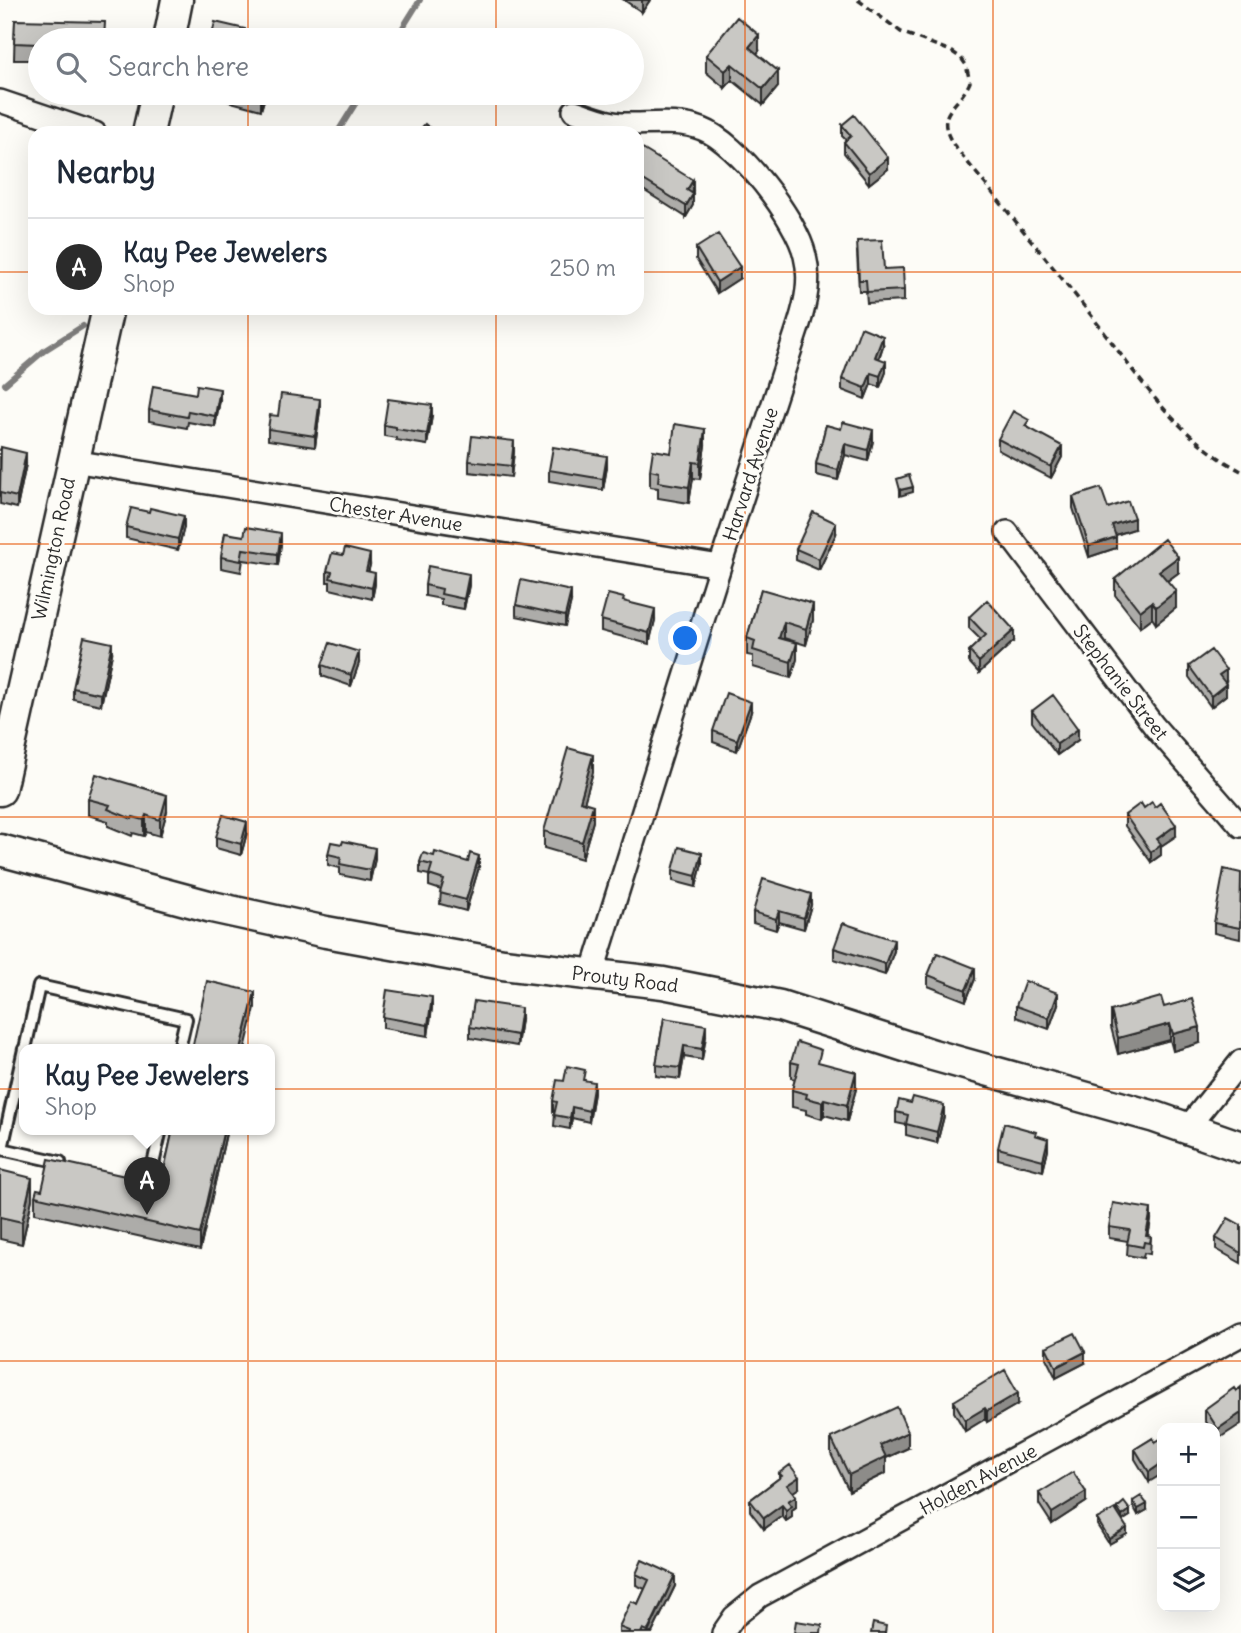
<!DOCTYPE html>
<meta charset="utf-8">
<style>
body{margin:0;font-family:Delius,sans-serif;background:#f6f6f7;color:#1f2937}
.controls{position:absolute;right:21px;bottom:21px;display:grid;overflow:hidden;border-radius:14px;box-shadow:0 7px 28px #0002}
.controls button{width:63px;height:63px;display:grid;place-items:center;padding:0;border:0;border-bottom:2px solid #e0e1e3;background:#fff;color:#1f2937;font:35px sans-serif}
.you{position:absolute;left:686px;top:639px;width:24px;height:24px;margin:-18px;border:5px solid #fff;border-radius:50%;background:#1a73e8;box-shadow:0 0 0 10px #1a73e833}
.badge{display:grid;place-items:center;width:46px;height:46px;border-radius:50%;background:#2b2b2b;color:#fff;font-size:23px;font-weight:700}
.pin{position:absolute;translate:-50% -58px;filter:drop-shadow(0 2px 4px #0008)}
.pin::after{content:'';position:absolute;top:37px;width:24px;height:21px;background:inherit;clip-path:polygon(0 0,100% 0,50% 100%)}
.popup{position:absolute;left:19px;top:1044px;width:256px;height:91px;box-sizing:border-box;display:grid;place-content:center;border-radius:14px;background:#fff;filter:drop-shadow(0 2px 5px #0005);font-size:23px;white-space:nowrap;color:#747a83}
.popup b{font-size:26px;color:#1f2937}
.popup::after{content:'';position:absolute;left:50%;top:100%;margin-left:-14px;border:14px solid transparent;border-top-color:#fff}
.list{margin:0;padding:0;list-style:none}
h2{display:flex;justify-content:space-between;align-items:center;height:91px;margin:0;padding:0 28px;font-size:30px}
h2 small{font-size:23px;font-weight:400;color:#747a83}
.list li{display:grid;grid-template-columns:46px 1fr auto;gap:21px;align-items:center;box-sizing:border-box;height:98px;padding:0 28px;border-top:2px solid #e0e1e3}
.list b{display:block;font-size:26px;white-space:nowrap}
.list p{margin:0;font-size:23px;white-space:nowrap;color:#747a83}
.list em{font-size:23px;font-style:normal;color:#747a83}
.icon{flex:none;width:38px;height:38px;fill:none;stroke:currentColor;stroke-width:2;stroke-linecap:round;stroke-linejoin:round}
.map{position:relative;flex:none;width:1241px;height:1633px;overflow:hidden}
.search{position:absolute;background:#fff;box-shadow:0 7px 28px #0002;left:28px;top:28px;width:616px;height:77px;display:flex;align-items:center;gap:18px;box-sizing:border-box;padding:0 24px;border-radius:38px;color:#747a83;font-size:26px}
.panel{position:absolute;background:#fff;box-shadow:0 7px 28px #0002;left:28px;top:126px;width:616px;height:189px;border-radius:21px}
.map>svg:first-child{display:block}
</style>
<div class="map">
<svg width="1241" height="1633" viewBox="0 0 1241 1633">
<rect width="100%" height="100%" fill="#fdfcf7"/>
<filter id="ink" filterUnits="userSpaceOnUse"><feTurbulence type="fractalNoise" baseFrequency=".0143" numOctaves="2"/><feDisplacementMap in="SourceGraphic" scale="14" xChannelSelector="R" yChannelSelector="G"/><feConvolveMatrix kernelMatrix="1 2 1 2 8 2 1 2 1" color-interpolation-filters="sRGB"/></filter>
<g filter="url(#ink)">
<g fill="none" stroke-linecap="round" stroke-linejoin="round">
<path stroke="#7e7d7b" stroke-width="6" d="M395,40L420,0
M337,133L362,93
M5,384L45,350L83,326"/>
<defs>
<path id="lane" d="M24,1049L2,1149L60,1162
M25,1049L39,986L186,1019L179,1049
M137,1180L149,1182L161,1129"/>
<path id="street" d="M0,101L95,133
M574,111C590,116 605,123 621,124C646,125 677,119 702,129C737,142 797,219 805,256C811,279 806,302 799,324L720,566L592,974
M73,461L720,566
M1007,532L1154,726L1241,826
M1188,1127L1241,1061
M723,1633L734,1617L760,1596L1241,1335"/>
<path id="secondary" d="M169,40L177,0
M148,133L157,93
M0,790L108,308
M0,850L212,907L326,932L503,964L663,983L780,1006L933,1055L1155,1117L1241,1147"/>
</defs>
<use href="#lane" stroke="#2b2b2b" stroke-width="16"/>
<use href="#street" stroke="#2b2b2b" stroke-width="26"/>
<use href="#secondary" stroke="#2b2b2b" stroke-width="35"/>
<path stroke="#2b2b2b" stroke-width="3.5" stroke-dasharray="7 5" stroke-linecap="butt" d="M858,0L901,32L951,51L961,58L966,65L970,82C959,108 933,111 953,144C1000,203 1048,260 1094,319C1139,377 1174,435 1241,471"/>
<use href="#lane" stroke="#fdfcf7" stroke-width="10"/>
<use href="#street" stroke="#fdfcf7" stroke-width="21"/>
<use href="#secondary" stroke="#fdfcf7" stroke-width="30"/>
</g>
<path fill="#adaca9" stroke="#2b2b2b" stroke-width="2" d="M624,0H650L642,12Z
M15,20L40,40V66H37V60H14Z
M759,51L757,54L778,87L763,105L732,80L725,88L706,72V55Z
M201,93H266L261,110L201,94Z
M842,125L888,169L869,184L844,153V142L846,140L842,136Z
M637,153L693,191L692,193L693,205L686,217L637,186Z
M696,248L740,278L717,293L696,259Z
M857,252L884,269L904,290V301L867,303L866,291H859Z
M883,346L879,359L886,372L880,387L871,384L865,399L842,390V379Z
M220,400L215,427L188,422L187,428L149,421V410Z
M320,410L315,447L268,440V429Z
M432,416L427,445L396,440V438L384,436V425Z
M826,425L873,441L868,461L845,455L838,480L816,475V464Z
M1029,428L1062,457L1051,478L998,450V439Z
M705,445L700,479L693,478L689,503L658,498V488L650,487V470L671,453Z
M0,450L26,464L17,508L0,504Z
M514,452L511,477L469,472V461Z
M607,467L603,490L549,481V470Z
M1073,497L1108,508L1134,529L1116,535V548L1089,557L1073,508Z
M149,512L184,527L178,550L126,538V527Z
M225,533L281,544L278,565L243,560L241,572L221,568V557Z
M836,534L819,570L796,560V549Z
M370,565L368,572L375,584L372,599L330,589V582H327V571Z
M1178,573L1167,581L1176,608L1156,624L1152,618L1140,627L1115,595V579Z
M425,585H469L464,609L441,605V599L425,596Z
M761,589L813,620L806,645L784,638L797,659L791,678L753,667V656L747,655V638Z
M624,601L655,620L649,644L601,631V620Z
M571,602L565,626L516,616V605Z
M969,617L1014,641L979,673L969,662V651L981,640L969,628Z
M112,654L101,705L73,699V688Z
M359,663L351,686L322,676V665Z
M1189,666L1226,681L1225,682L1226,695L1211,707L1189,677Z
M1032,711L1078,740L1057,755L1032,722Z
M751,712L737,751L713,742V731Z
M593,772L584,802L593,821L582,859L544,848V831Z
M88,799L167,811L160,836L146,832L144,836L133,833L132,836L108,826V821L88,815Z
M1144,808L1176,836L1161,846V855L1151,862L1125,826V815Z
M247,833L241,855L216,848V837Z
M342,844L375,859L370,881L340,875V868L328,865V854Z
M420,862L479,867L466,911L440,904L441,890L429,886V875L420,873Z
M702,864L696,887L673,881V870Z
M1241,873L1240,939L1214,933V923Z
M811,905L804,929L779,922L776,930L753,923V912Z
M834,948L894,951L885,975L834,959Z
M928,975L975,979L966,1001L928,986Z
M1058,1004L1049,1029L1016,1017V1006Z
M1164,1007L1200,1043L1173,1051L1170,1040L1118,1054L1111,1027V1011Z
M432,1008L428,1036L383,1028V1017Z
M664,1018L706,1036L702,1060L684,1057L680,1079L656,1076V1065Z
M521,1019L517,1046L470,1038V1027Z
M791,1062L821,1063L856,1089L847,1121L824,1115L822,1119L806,1114V1110L792,1107V1090L795,1079L791,1078Z
M585,1080L594,1093L589,1122L572,1118L570,1129L554,1126L555,1113L553,1112V1101L564,1081Z
M911,1103L944,1116L937,1143L906,1135V1125L896,1123V1112Z
M173,1129H227L200,1250L35,1213V1196L42,1190L161,1184Z
M1036,1136L1048,1150L1043,1171L998,1159V1148Z
M0,1170L32,1199L22,1244L0,1239Z
M1151,1220L1148,1237H1151L1150,1254L1144,1253L1143,1258L1127,1255L1128,1241L1109,1238V1227Z
M1241,1225V1263L1216,1249V1238Z
M1046,1347L1085,1363L1056,1378L1046,1358Z
M1236,1391L1218,1439L1215,1434V1428H1210L1205,1420V1409Z
M954,1401L1018,1404L987,1422L985,1419L965,1431L954,1412Z
M831,1438L908,1448L886,1458V1473L849,1491L831,1454Z
M1153,1438L1149,1482L1135,1459V1449Z
M779,1473L799,1488L793,1492L796,1507L792,1510V1517L786,1521L782,1516L764,1529L750,1511V1500L779,1478Z
M1039,1493L1086,1502L1052,1524L1039,1504Z
M1133,1501L1147,1510L1138,1515L1133,1506Z
M1117,1508L1130,1516L1122,1521L1127,1534L1109,1544L1097,1525V1519L1117,1511Z
M636,1574L675,1586L652,1633H619V1627L638,1604L645,1589L636,1585Z"/>
<path fill="#8d8c89" stroke="#2b2b2b" stroke-width="2" d="M643,0H650L642,12V1Z
M759,35V51L749,63V47Z
M732,64V80L725,88V71Z
M778,71V87L763,105V89Z
M261,93H266L261,110Z
M888,158V169L869,184V173Z
M693,180V191L687,201V190Z
M693,194V205L686,217V206Z
M740,267V278L717,293V282Z
M883,336V346L875,368V357Z
M886,361V372L880,387V376Z
M871,373V384L865,399V388Z
M220,389V400L215,427V416Z
M320,399V410L315,447V436Z
M432,405V416L427,445V434Z
M705,429V445L700,479V463Z
M873,430V441L868,461V450Z
M514,441V452L511,477V466Z
M845,444V455L838,480V470Z
M1062,446V457L1051,478V467Z
M26,453V464L17,508V497Z
M607,456V467L603,490V479Z
M693,462V478L689,503V487Z
M913,487V492L900,496V490Z
M184,516V527L178,550V539Z
M1134,518V529L1112,536V525Z
M836,523V534L819,570V559Z
M281,533V544L278,565V554Z
M1116,537V548L1089,557V546Z
M370,554V565L366,582V571Z
M1178,557V573L1159,587V571Z
M375,573V584L372,599V588Z
M469,574V585L464,609V599Z
M571,591V602L565,626V616Z
M1176,591V608L1156,624V607Z
M1152,602V618L1140,627V611Z
M813,604V620L806,645V629Z
M655,609V620L649,644V633Z
M784,622V638L779,654V638Z
M1014,630V641L979,673V662Z
M112,643V654L101,705V694Z
M797,643V659L791,678V662Z
M359,652V663L351,686V675Z
M1226,670V681L1219,686V675Z
M1226,684V695L1211,707V696Z
M751,702V712L737,751V740Z
M1078,729V740L1057,755V744Z
M593,755V772L580,817V801Z
M167,795V811L160,836V820Z
M593,805V821L582,859V842Z
M146,815V832L144,836V820Z
M247,822V833L241,855V844Z
M1176,825V836L1161,846V855L1151,862V852L1157,839Z
M375,848V859L370,881V870Z
M702,853V864L696,887V876Z
M479,856V867L466,911V900Z
M811,894V905L804,929V918Z
M779,911V922L776,930V919Z
M894,940V951L885,975V964Z
M975,968V979L966,1001V990Z
M255,992V1008L245,1049H241Z
M1058,993V1004L1049,1029V1018Z
M432,997V1008L428,1036V1025Z
M521,1008V1019L517,1046V1035Z
M1170,1024V1040L1118,1054V1038Z
M706,1025V1036L702,1060V1049Z
M1200,1027V1043L1173,1051V1034Z
M684,1046V1057L680,1079V1068Z
M856,1072V1089L847,1121V1105Z
M594,1082V1093L589,1122V1111Z
M824,1099V1115L822,1119V1102Z
M944,1105V1116L937,1143V1132Z
M572,1107V1118L570,1129V1118Z
M224,1129H227L200,1250V1234Z
M1048,1139V1150L1043,1171V1160Z
M32,1178V1199L22,1244V1222Z
M1151,1209V1220L1147,1242L1146,1236Z
M1085,1352V1363L1056,1378V1367Z
M1018,1393V1404L987,1422V1411Z
M985,1408V1419L965,1431V1420Z
M1241,1413V1424L1218,1439V1429Z
M908,1432V1448L886,1458V1473L849,1491V1475L880,1445Z
M1162,1463V1474L1149,1482V1472Z
M799,1477V1488L787,1496V1485Z
M1086,1492V1502L1052,1524V1513Z
M796,1496V1507L792,1510V1517L786,1521V1510L788,1501Z
M1147,1504V1510L1138,1515V1509Z
M782,1505V1516L764,1529V1518Z
M1130,1510V1516L1122,1521V1516Z
M1127,1528V1534L1109,1544V1539Z
M675,1575V1586L652,1633H648Z"/>
<path fill="#c9c8c4" stroke="#2b2b2b" stroke-width="2" d="M737,17L759,35L749,47L778,71L763,89L732,64L725,71L706,55Z
M15,20L105,22L104,40H40V50H37L38,44L14,43Z
M215,22L245,29L242,40H211Z
M854,115L888,158L869,173L844,142L851,136L842,125Z
M425,124L436,133H417Z
M198,128L216,133H196Z
M641,148L693,180L687,190L693,194L686,206L637,176V153Z
M718,234L740,267L717,282L696,248Z
M882,240L884,269L903,268L904,290L867,292L866,280H859L857,241Z
M861,327L883,336L875,357L886,361L880,376L871,373L865,388L842,379Z
M197,385L220,389L215,416L188,411L187,417L149,410L153,386L196,394Z
M281,394L320,399L315,436L268,429L270,415L278,416Z
M388,399L432,405L427,434L396,429V427L384,425Z
M1013,411L1029,420L1025,426L1062,446L1051,467L998,439Z
M843,422L873,430L868,450L845,444L838,470L816,464L826,425L841,429Z
M675,424L705,429L700,463L693,462L689,487L658,482L659,472L650,470L653,450L671,453Z
M472,436L514,441L511,466L469,461Z
M1,447L26,453L17,497L0,493Z
M553,447L607,456L603,479L549,470Z
M909,475L913,487L900,490L897,479Z
M1101,488L1108,508L1128,501L1134,518L1112,525L1116,537L1089,546L1073,497Z
M131,508L149,512L150,508L184,516L178,539L126,527Z
M813,512L836,523L819,559L796,549Z
M246,527L281,533L278,554L243,549L241,561L221,557L225,533L244,536Z
M1164,539L1178,557L1159,571L1176,591L1156,607L1152,602L1140,611L1115,579Z
M345,548L370,554L366,571L375,573L372,588L330,578L332,572L327,571L332,553L343,555Z
M428,566L469,574L464,599L441,594L442,589L425,585Z
M521,580L571,591L565,616L516,605Z
M761,589L813,604L806,629L784,622L779,638L797,643L791,662L753,650L755,641L747,638Z
M608,594L624,598L623,601L655,609L649,633L601,620Z
M987,600L1014,630L979,662L969,651L986,635L969,617Z
M84,637L112,643L101,694L73,688Z
M330,643L359,652L351,675L322,665Z
M1211,650L1226,670L1219,675L1226,684L1211,696L1189,666Z
M726,693L751,702L737,740L713,731Z
M1053,695L1078,729L1057,744L1032,711Z
M568,748L593,755L580,801L593,805L582,842L544,831Z
M96,774L167,795L160,820L146,815L144,820L133,817L132,819L108,809L110,805L88,799Z
M1152,802L1155,807L1160,803L1176,825L1157,839L1161,844L1151,852L1125,815L1141,803L1144,808Z
M223,815L247,822L241,844L216,837Z
M343,841L375,848L370,870L340,864L341,857L328,854L331,842L342,844Z
M679,847L702,853L696,876L673,870Z
M435,852L468,862L470,853L479,856L466,900L440,893L444,880L429,875L432,865L420,862L423,853L434,856Z
M1224,869L1241,873L1240,928L1214,923Z
M763,879L811,894L804,918L779,911L776,919L753,912Z
M843,923L894,940L885,964L834,948Z
M937,953L975,968L966,990L928,975Z
M207,981L255,992L241,1049H192Z
M1025,981L1058,993L1049,1018L1016,1006Z
M387,990L432,997L428,1025L383,1017Z
M1161,997L1164,1007L1192,999L1200,1027L1173,1034L1170,1024L1118,1038L1111,1011Z
M474,1001L521,1008L517,1035L470,1027Z
M664,1018L706,1025L702,1049L684,1046L680,1068L656,1065Z
M797,1042L821,1050L818,1062L856,1072L847,1105L824,1099L822,1102L806,1098L807,1094L792,1090L799,1064L791,1062Z
M567,1066L585,1070L583,1080L594,1082L589,1111L572,1107L570,1118L554,1115L557,1102L553,1101L557,1080L564,1081Z
M913,1097L944,1105L937,1132L906,1124L908,1115L896,1112L899,1100L911,1103Z
M1004,1123L1036,1132L1035,1135L1048,1139L1043,1160L998,1148Z
M173,1129H224L200,1234L35,1196L37,1189L42,1190L49,1159L161,1184Z
M0,1170L32,1178L22,1222L0,1217Z
M1113,1203L1151,1209L1146,1236L1151,1237L1150,1243L1144,1242L1143,1247L1127,1244L1130,1230L1109,1227Z
M1228,1218L1241,1225V1253L1216,1238Z
M1075,1333L1085,1352L1056,1367L1046,1347Z
M1005,1370L1018,1393L987,1411L985,1408L965,1420L954,1401Z
M1241,1387V1413L1218,1429L1205,1409L1234,1388L1236,1391Z
M897,1407L908,1432L880,1445L886,1457L849,1475L831,1438Z
M1153,1438L1155,1442L1162,1438V1463L1149,1472L1135,1449Z
M790,1465L799,1477L787,1485L796,1496L788,1501L792,1506L786,1510L782,1505L764,1518L750,1500L782,1476L779,1473Z
M1073,1472L1086,1492L1052,1513L1039,1493Z
M1141,1496L1147,1504L1138,1509L1133,1501Z
M1124,1502L1130,1510L1122,1516L1117,1508Z
M1115,1509L1127,1528L1109,1539L1097,1519Z
M642,1560L675,1575L648,1631L643,1629L641,1633H628L629,1631L619,1627L631,1601L638,1604L649,1580L636,1574Z
M796,1621L822,1625L821,1633H794Z
M873,1623L886,1626L885,1633H871Z"/>
</g>
<path fill="none" stroke="#e8590c" stroke-width="2" stroke-opacity="0.55" d="M248,0V40M496,0V40M745,0V1633M993,0V1633M248,93V133M496,93V133M0,272H35M637,272H1241M248,308V1633M496,308V1633M0,544H1241M0,817H1241M0,1089H1241M0,1361H1241"/>
<g text-anchor="middle" dominant-baseline="central" stroke-width="6" stroke-linejoin="round" paint-order="stroke">
<g font-size="19" fill="#2b2b2b" stroke="#fdfcf7">
<text transform="translate(750 474) rotate(-72)">Harvard Avenue</text>
<text transform="translate(396 514) rotate(9)">Chester Avenue</text>
<text transform="translate(53 549) rotate(-78)">Wilmington Road</text>
<text transform="translate(1121 682) rotate(52)">Stephanie Street</text>
<text transform="translate(625 979) rotate(7)">Prouty Road</text>
<text transform="translate(978 1479) rotate(-28)">Holden Avenue</text>
</g>
</g>
</svg>
<div class="controls">
<button>+</button>
<button>−</button>
<button><svg class="icon" aria-label="layers" viewBox="0 0 24 24"><path d="M12 4l9 5-9 5-9-5zM3 14l9 5 9-5"/></svg></button>
</div>
<div class="you"></div>
<div class="pin badge" style="left:147px;top:1215px">A</div>
<div class="popup"><b>Kay Pee Jewelers</b>Shop</div>
<div class="search"><svg class="icon" aria-label="search" viewBox="0 0 24 24"><circle cx="10" cy="10" r="6"/><path d="M15 15l6 6"/></svg>Search here</div>
<section class="panel">
<h2>Nearby<small></small></h2>
<ul class="list">
<li><span class="badge">A</span><div><b>Kay Pee Jewelers</b><p>Shop</p></div><em>250 m</em></li>
</ul>
</section>
</div>
